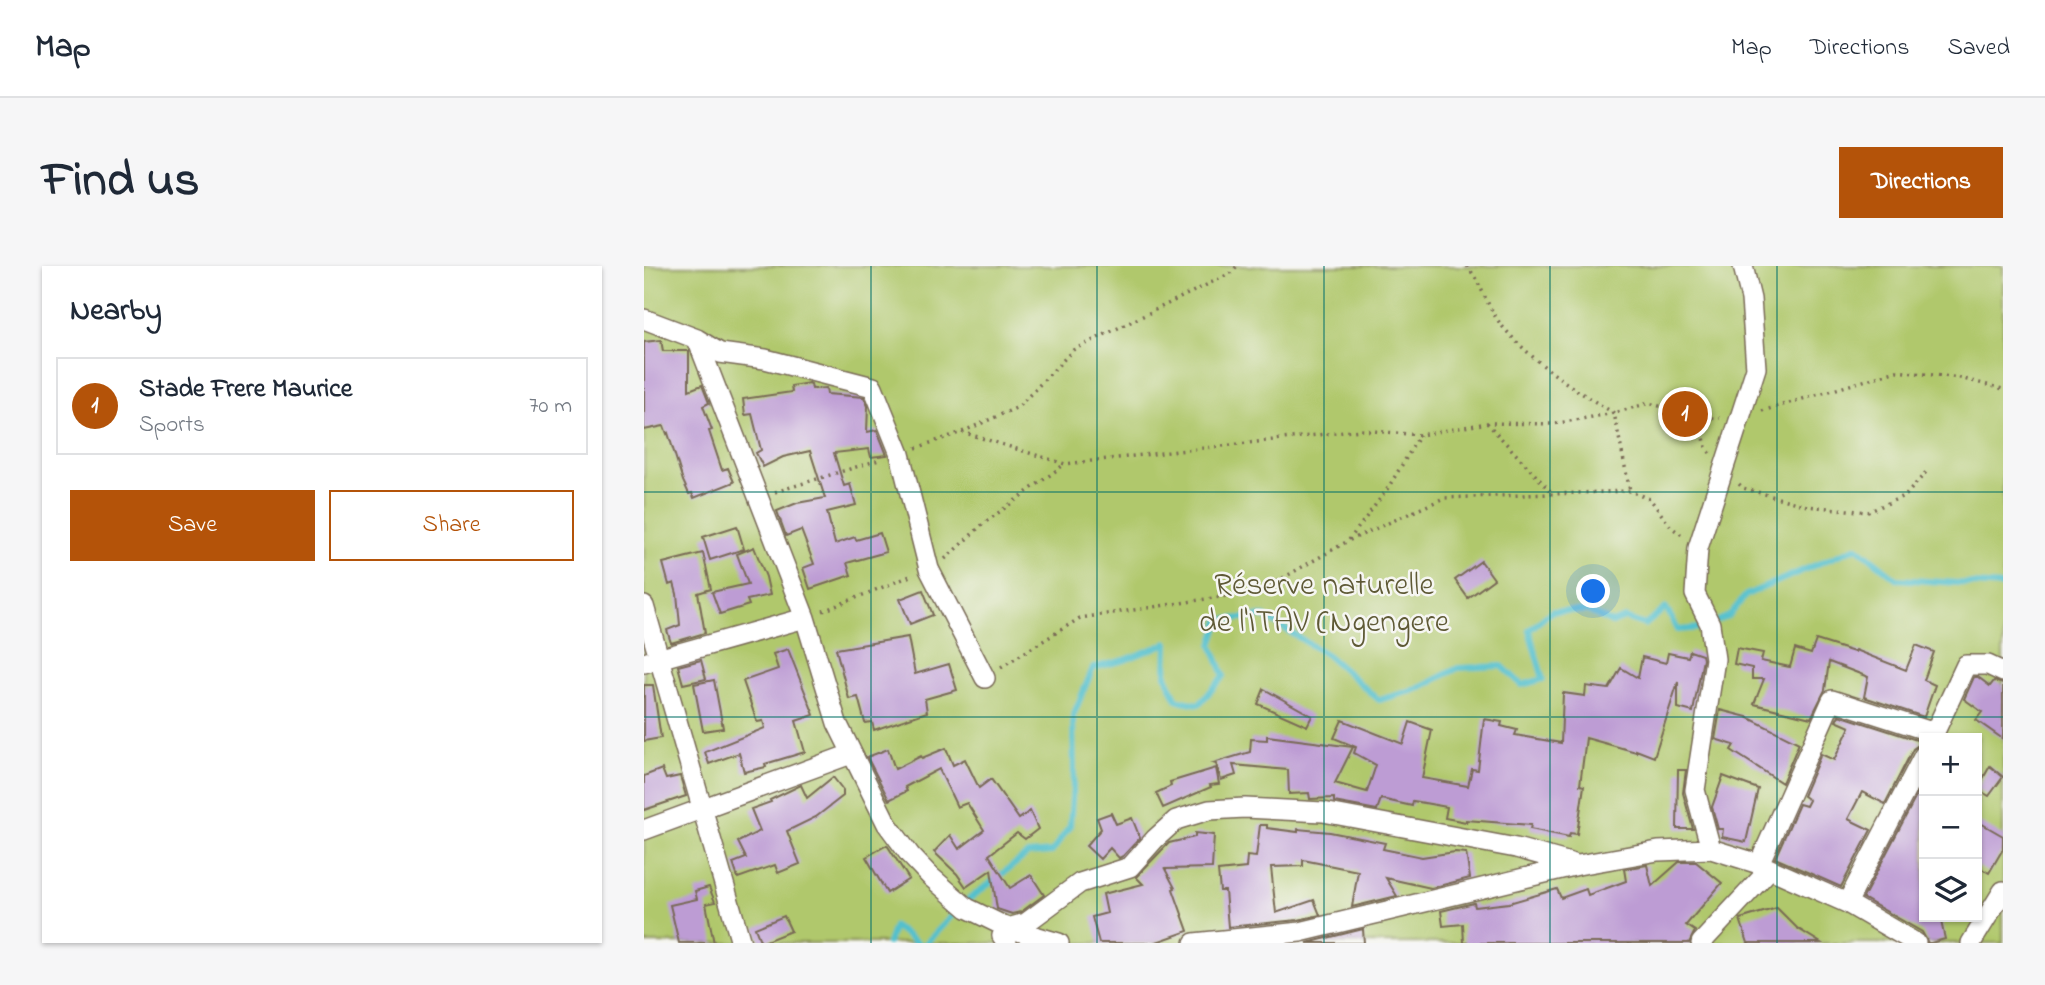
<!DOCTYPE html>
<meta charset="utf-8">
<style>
body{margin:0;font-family:"Indie Flower",sans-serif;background:#f6f6f7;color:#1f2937}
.controls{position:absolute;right:21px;bottom:21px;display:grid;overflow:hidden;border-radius:0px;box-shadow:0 2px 5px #0004}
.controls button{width:63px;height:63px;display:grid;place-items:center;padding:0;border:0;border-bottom:2px solid #e0e1e3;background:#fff;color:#1f2937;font:35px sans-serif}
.you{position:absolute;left:950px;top:326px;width:24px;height:24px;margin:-18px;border:5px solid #fff;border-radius:50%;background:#1a73e8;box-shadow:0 0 0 10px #1a73e833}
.badge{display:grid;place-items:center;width:46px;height:46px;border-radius:50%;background:#b45309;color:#fff;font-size:23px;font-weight:700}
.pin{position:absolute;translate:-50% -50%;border:4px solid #fff;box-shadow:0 2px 7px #0006}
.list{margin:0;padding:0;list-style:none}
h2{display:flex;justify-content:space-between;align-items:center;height:91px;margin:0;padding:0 28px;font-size:30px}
h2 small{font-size:23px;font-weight:400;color:#747a83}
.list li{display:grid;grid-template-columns:46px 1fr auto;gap:21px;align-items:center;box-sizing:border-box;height:98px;margin:0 14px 14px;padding:0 14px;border:2px solid #e0e1e3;border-radius:0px}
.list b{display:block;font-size:26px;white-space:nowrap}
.list p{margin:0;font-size:23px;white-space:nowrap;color:#747a83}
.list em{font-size:23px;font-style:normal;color:#747a83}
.actions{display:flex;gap:14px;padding:21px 28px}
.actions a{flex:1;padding:16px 0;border:2px solid #b45309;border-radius:0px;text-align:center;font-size:24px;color:#b45309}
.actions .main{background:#b45309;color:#fff}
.icon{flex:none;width:38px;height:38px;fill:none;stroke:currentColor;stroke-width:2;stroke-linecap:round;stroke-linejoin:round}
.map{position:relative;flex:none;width:1359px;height:677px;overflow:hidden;border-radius:0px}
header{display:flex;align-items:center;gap:42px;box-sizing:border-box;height:98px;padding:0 35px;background:#fff;border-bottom:2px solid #e0e1e3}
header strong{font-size:33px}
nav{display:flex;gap:38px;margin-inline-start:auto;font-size:24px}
.intro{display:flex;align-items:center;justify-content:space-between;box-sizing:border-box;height:168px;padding:0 42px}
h1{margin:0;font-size:49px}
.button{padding:18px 32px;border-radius:0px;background:#b45309;color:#fff;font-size:24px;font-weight:700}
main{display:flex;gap:42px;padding:0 42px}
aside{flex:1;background:#fff;border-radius:0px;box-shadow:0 2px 5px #0004}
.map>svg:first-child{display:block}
</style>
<header>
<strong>Map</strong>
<nav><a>Map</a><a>Directions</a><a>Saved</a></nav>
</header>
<div class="intro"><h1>Find us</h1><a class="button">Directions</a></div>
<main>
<aside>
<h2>Nearby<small></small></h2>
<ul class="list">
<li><span class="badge">1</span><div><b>Stade Frere Maurice</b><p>Sports</p></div><em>70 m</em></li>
</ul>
<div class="actions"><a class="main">Save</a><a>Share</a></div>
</aside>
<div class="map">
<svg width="1359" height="677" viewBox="0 0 1359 677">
<rect width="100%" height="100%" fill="#f6f6f2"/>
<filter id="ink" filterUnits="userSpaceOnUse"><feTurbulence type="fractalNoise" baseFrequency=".0143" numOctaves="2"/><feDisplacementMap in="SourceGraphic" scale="14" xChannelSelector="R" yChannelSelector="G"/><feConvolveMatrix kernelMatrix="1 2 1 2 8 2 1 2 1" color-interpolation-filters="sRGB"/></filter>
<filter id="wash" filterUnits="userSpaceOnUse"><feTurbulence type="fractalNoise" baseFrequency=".00686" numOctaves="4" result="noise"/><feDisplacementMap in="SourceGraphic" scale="28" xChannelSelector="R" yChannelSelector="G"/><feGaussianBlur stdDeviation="1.57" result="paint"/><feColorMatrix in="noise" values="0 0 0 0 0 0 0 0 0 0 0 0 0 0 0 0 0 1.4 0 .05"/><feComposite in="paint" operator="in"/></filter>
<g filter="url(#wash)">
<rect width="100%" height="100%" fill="#ece1c1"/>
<path fill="#b0c86c" stroke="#767945" stroke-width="2" fill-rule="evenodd" d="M0,0H1359V677H0ZM1280,472H1333V651H1280Z"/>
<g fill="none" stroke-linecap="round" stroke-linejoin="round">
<path stroke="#53c0cd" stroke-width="6" d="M244,677L250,660L273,677
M282,677L320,637L384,588L408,586L426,560L430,506L429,450L449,402L481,394L523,377L522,410L533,434L555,438L580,410L568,379L576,354L620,350L683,389L735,434L773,423L814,402L858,400L878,419L899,413L885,364L908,345H944L968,357L981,352L1001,359L1022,342L1034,364L1058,362L1085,350L1102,329L1213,281L1253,313L1359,320"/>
</g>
<g id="blocks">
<path fill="#bd9cd4" d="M17,74L19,85H45V124L58,119L65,137L59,140L68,164L65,165L78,204L84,202L90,216L50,232L48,227L45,228L39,215L24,167L23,168L20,160L0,164V76Z
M165,117L167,118L168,123L182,122L183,128L220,131L224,140L223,166L233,164L243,189L227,191L225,183L190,187L200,220L206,218L212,239L183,246L191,278L211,271L212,274L236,267L242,286L203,297L207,309L166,323L159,302L170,298L157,264L142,270L133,245L153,237L181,232L166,185L139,191L119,201L112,187L117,184L108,148L101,149L99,133L148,126L147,120Z
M93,260L100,283L66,294L59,271Z
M110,281L122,311L126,329L103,334L105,339L76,348L68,326L104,318L93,288Z
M59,287L67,323L54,327L61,367L27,377L23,364L36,359L33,328L30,317L25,319L19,297Z
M837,295L850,313L824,332L811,314Z
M279,324L289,349L266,358L256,333Z
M264,371L271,408L305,398L313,424L281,433L283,446L230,464L228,456L221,457L214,431L205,433L192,383Z
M1172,374L1210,386L1211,384L1262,404L1272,379L1290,386L1280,414L1291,419L1280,451L1220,431L1224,411L1185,396L1181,424L1167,452L1110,438L1120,413H1108V402L1090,398L1093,382L1119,387L1117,395L1146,401L1151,383L1167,388Z
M144,383L170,449L152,455L161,486L121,498L122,501L100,506L95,487L65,498L61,486L121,462L119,455L113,456L99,415L134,403L129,388Z
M1046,385L1058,389L1059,393L1049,446L1034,442V416L1010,491L992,484V486L942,472L936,519L940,520L933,568L926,567L925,571L886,563L887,559L822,554V556L801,552L803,541L769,535L768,540L737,533L733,544L690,536V532L666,533L665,527L645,528L644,504L589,499L592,509L577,514L572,498L569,497L606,486L607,473L623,474V470L709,481L691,517L723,526L732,499L710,487L712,481L690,472L698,454L759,478L766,456L788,464L778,512L824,520L828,503L834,504L840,453L858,456L857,460L873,464L871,469L917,477L919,427L941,430L942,420L965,423L977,402L994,412L998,391L1022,397L1024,387L1044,391Z
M57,394L62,413L39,418L34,400Z
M1330,411H1334L1346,420L1350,415L1359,418V473L1332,454L1338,446L1320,433Z
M70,414L79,462L59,465L50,418Z
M0,419H9L17,472L0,475Z
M620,423L668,450L663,460L614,438Z
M1076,444L1103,451L1155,477L1138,517L1087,484L1090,479L1071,473Z
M1195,449L1276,475L1277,477L1269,483L1241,538L1218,526L1204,553L1227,564L1197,621L1131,592L1155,538L1162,540L1165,534L1159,530L1177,488L1190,494L1206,461L1192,455Z
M302,482L309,499L321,493L335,522L347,513L375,553L386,545L394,563L381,573L373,567L345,589L366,622L387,609L400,629L377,646L368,648L353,643L347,604L322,621L313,608L290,586L306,569L315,583L340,564L323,537L313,541L295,503L261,521L263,525L245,534L223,491L244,483L251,503L277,490L278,492Z
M1346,500L1359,511L1345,530L1333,523Z
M572,502L575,518L566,519L567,521L519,542L512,527L527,520L526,516Z
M18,503L22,513L36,510L42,530L0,544V510Z
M1034,504H1042L1039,527L1049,563H1033Z
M1079,510L1114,523L1102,576L1078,571L1079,563H1074L1068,541Z
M189,511L199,524V530L172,551L143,565L156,598L134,607L131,599L94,612L89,597L102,592L94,576L116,565L107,543L127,536L126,534L157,519L163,532Z
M1277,521L1280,523V651H1296L1301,673L1287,677H1284L1278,666L1219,632Z
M467,547L472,558L488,552L496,572L479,590L475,592L466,582L456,593L442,580L457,563L453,552Z
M1333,555L1359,570V583L1345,607L1333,600Z
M616,559H623V562L654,566V563L686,566L741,577L739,583L778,591L811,586L822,587L826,612L787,622L742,612L753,630L708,641L714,605L659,594V600L627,601L632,647L670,634L676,649L654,654L584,661L581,625H576L574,605L602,602L603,590L612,591Z
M551,567L570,569L568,602L521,603L531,622L529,623L544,665L510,677H455L448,651L463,647L459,628L499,618L492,611L520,582L525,577L551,571Z
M243,579L265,613L243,627L222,591Z
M1035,596H1052L1078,617L1042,659L1051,665L1045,677H820L819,658L799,660L797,645L830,637L831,641L865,637L913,623L917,632L942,623L944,629L982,615L980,603L1003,599L1008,620Z
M65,621L71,636L62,638L70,677H35L26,639L53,633L51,625Z
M1133,642L1153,662L1177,677H1104L1096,653Z
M140,650L147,665L117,677L111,662Z
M719,663L720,677H663Z"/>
</g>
</g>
<g filter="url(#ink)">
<use href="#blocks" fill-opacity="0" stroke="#796a57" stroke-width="2"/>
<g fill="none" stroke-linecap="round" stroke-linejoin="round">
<defs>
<path id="minor" d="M0,53L53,73L76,87L121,93L229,121L256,188L285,303L341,412
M53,73L161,352L193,457L243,558L266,589L286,610L323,642L364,662L415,677
M0,340L97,677
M0,397L161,352
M1288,472L1322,399H1344L1359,406
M0,564L207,488
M1067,583L1051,524L1071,393L1066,358L1051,328L1054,282L1112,102L1107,33L1099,0
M1115,598L1188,434L1291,467
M1203,637L1280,489
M363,677L358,670L364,662L382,657L436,617L486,601L511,573L532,554L565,544L601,542L679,546L872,582L930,598
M550,677L656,666L934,599L1014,585L1067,583L1115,598L1203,637L1272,677
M1057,677L1126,603
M1327,677L1359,625"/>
</defs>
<use href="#minor" stroke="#796a57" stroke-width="22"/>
<path stroke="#796a57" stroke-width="3.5" stroke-dasharray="2 5" stroke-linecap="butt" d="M823,0C838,18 844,44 859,61C889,96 930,124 970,147L986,225
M1118,145L1253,105L1316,112L1359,123
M1056,152L1062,181L1066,187
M843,157L908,227
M318,166L421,198L717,164L776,169L843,157L909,158L970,147L1005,137L1056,152H1076
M272,182L318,166L374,141L429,84L587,7L593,0
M1095,218L1099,222L1163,240L1224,246L1262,229L1283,205
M131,226L238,193
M705,274L744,222L776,169
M301,293L339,258L421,198
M179,345L269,309
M357,401L436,352L616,325L704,275L800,232L986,225L1006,233L1027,261L1038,269"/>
<use href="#minor" stroke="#fff" stroke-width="19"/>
</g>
</g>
<path fill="none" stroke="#0f766e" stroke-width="2" stroke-opacity="0.55" d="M227,0V677M453,0V677M680,0V677M906,0V677M1133,0V677M0,226H1359M0,451H1359"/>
<g text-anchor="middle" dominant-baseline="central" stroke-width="5" stroke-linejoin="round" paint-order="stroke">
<g font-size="32" fill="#5e5935" stroke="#f6f6f2">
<text x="680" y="320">Réserve naturelle<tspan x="680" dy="37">de l'ITAV (Ngengere</tspan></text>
</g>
</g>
</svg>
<div class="controls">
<button>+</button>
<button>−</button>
<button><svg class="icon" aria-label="layers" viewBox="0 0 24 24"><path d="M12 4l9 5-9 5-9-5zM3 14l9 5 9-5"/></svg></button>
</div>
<div class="you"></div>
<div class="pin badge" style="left:1041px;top:148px">1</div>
</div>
</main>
